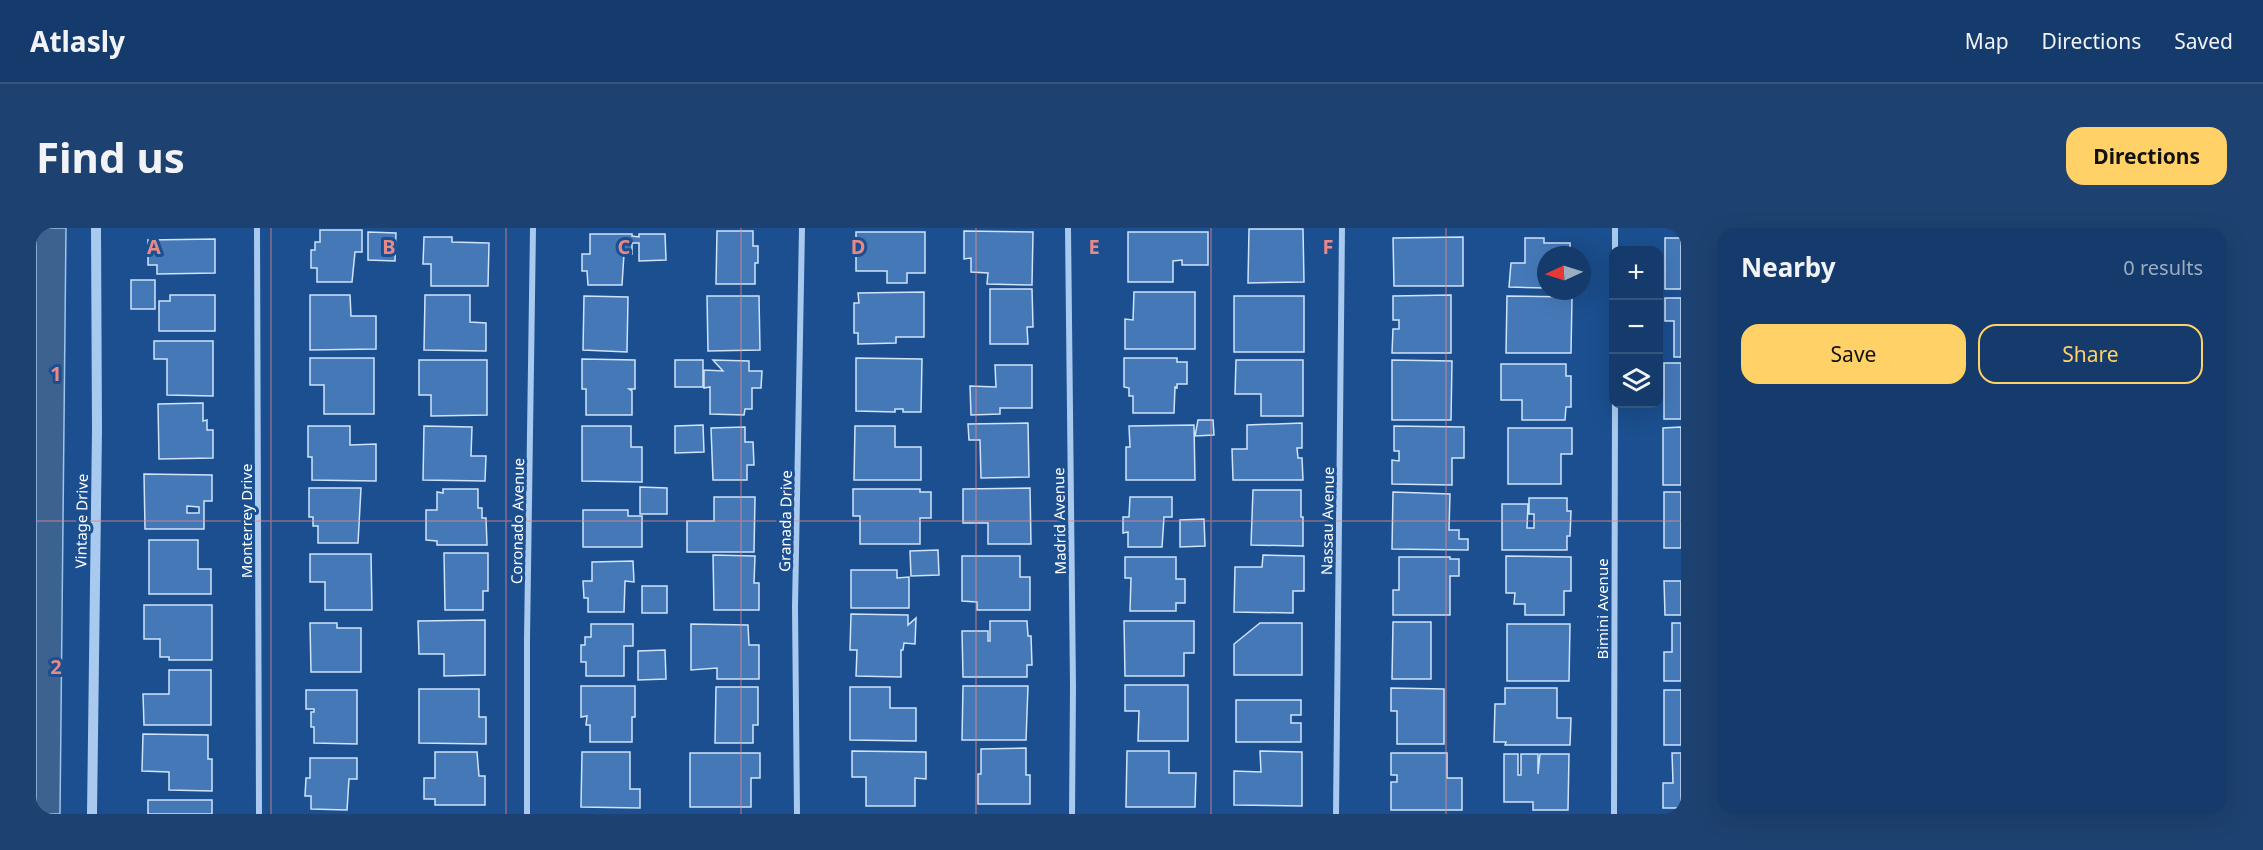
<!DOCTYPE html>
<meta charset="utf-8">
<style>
body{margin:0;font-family:"Noto Sans",sans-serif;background:#1d4271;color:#f1f3f6}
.controls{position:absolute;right:18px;top:18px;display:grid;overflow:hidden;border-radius:12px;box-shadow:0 6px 24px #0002}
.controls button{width:54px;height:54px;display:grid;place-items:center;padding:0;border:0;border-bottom:2px solid #33557e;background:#143b6b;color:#f1f3f6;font:30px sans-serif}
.compass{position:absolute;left:1501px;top:18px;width:54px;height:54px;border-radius:50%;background:#143b6b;box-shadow:0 6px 24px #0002;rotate:266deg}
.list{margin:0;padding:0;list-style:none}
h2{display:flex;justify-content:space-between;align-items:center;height:78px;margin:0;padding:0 24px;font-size:26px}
h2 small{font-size:20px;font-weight:400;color:#9dadc1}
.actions{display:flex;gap:12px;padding:18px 24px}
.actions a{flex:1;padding:14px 0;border:2px solid #ffd166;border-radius:18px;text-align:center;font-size:21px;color:#ffd166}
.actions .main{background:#ffd166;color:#111}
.icon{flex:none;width:33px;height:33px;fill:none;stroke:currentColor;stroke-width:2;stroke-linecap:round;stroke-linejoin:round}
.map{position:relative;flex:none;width:1645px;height:586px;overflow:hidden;border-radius:18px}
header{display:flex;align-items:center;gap:36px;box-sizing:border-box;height:84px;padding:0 30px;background:#143b6b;border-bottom:2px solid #33557e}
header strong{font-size:28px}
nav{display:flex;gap:33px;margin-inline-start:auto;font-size:21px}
.intro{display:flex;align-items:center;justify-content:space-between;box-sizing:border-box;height:144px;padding:0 36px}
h1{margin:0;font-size:42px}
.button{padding:15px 27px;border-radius:18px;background:#ffd166;color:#111;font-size:21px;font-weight:700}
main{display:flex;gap:36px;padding:0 36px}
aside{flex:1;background:#143b6b;border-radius:18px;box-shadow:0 6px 24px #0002}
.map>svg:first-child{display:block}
</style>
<header>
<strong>Atlasly</strong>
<nav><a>Map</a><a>Directions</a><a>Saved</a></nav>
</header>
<div class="intro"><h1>Find us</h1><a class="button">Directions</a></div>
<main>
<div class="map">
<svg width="1645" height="586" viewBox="0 0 1645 586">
<rect width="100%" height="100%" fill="#1b4f8f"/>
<path fill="#3c6290" stroke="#9cc4f0" stroke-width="1.5" d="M0,0H30L24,586H0Z"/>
<path fill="#4478b7" stroke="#cfe3fa" stroke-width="1.5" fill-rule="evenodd" d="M1213,1H1267L1268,54L1212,55Z
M284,2H326V24H319L316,54H281V40H275V22H279V14H284Z
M681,3H717V18H722V35H719V56H680Z
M928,3L997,4L996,57L951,56L952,45L935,44V30L928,31Z
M332,4L360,5L359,33L332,32Z
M820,4H889V45H871V55H851V43H820Z
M1092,4H1172V37H1146V32L1137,33V54H1092Z
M554,6H596V8L603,9V6H629L630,32L603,33V15H596V26H588L586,57H552L551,43H546V26H554Z
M388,9H416V14L453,15L452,58H395V36H387Z
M1427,9V58H1358L1357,10Z
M1489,10H1508V15H1534V27H1510V60L1473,59L1475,35H1489Z
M1629,10H1645V61H1629Z
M179,11V45L121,46V37H112V12Z
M95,52H119V81H95Z
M954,61H996L997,99H991L992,116H954Z
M888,64V109H860V115L822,116V105H818V75H823L822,65Z
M1098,64H1159V121H1089V91L1097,92Z
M134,67H179V103H123V73H134Z
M274,67H314L315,88H340V121L274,122Z
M389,67H434V94L450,95V123L388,122Z
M1415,67V125H1356L1357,101H1363V92H1357V68Z
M548,68L592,69L591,124L547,122Z
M671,68H723L724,122L672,123Z
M1198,68H1268V124H1198Z
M1471,68L1536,69L1535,125H1470Z
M1629,70H1645V129H1638V93H1629Z
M118,113H177V168L131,167V131H118Z
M274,130H338V186H288V157H274Z
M820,130L886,131L885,184H867V181H859V184L820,183Z
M1088,130H1141V134H1151V156H1141V160L1139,159L1138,185H1097V168H1093V160L1088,159Z
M546,131L599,132V161H593L596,163V187H550V161H546Z
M383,132H451V187L395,188V167H383Z
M639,132H667V159H639Z
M677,132L713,133V143H726L725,160H716V181H709L708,187L674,186V159L668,160V142L687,143Z
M1200,132H1267V188H1225V166H1199Z
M1356,132L1416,133L1415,192H1356Z
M1628,135H1645V191H1628Z
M1465,136H1530V148H1535V179H1530L1529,192H1486V172H1465Z
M959,137H996V180H964V186L935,187L934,158L960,159Z
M167,175V193L171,192V202H177V230L123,231L122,176Z
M1162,192H1177L1178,207L1159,208Z
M992,195L993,249L945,250L944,212H933L932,196Z
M1266,195V220H1261L1262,230H1266L1267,252H1197L1196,221H1211V197Z
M667,197L668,224L639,225V198Z
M1158,197L1159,252H1090V219H1094L1093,198Z
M272,198H314V217L340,216V253L276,252V229H272Z
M388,198L436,199L435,228H450L449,253L387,252Z
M546,198H595V219H606V254L546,253Z
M819,198H859V219H885V252H818Z
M1358,198L1428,199V230H1416V257L1356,256V232L1363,233V223H1358Z
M709,199V214H717L718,237H711V252H677L675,200Z
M1645,199V257H1627V200Z
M1472,200H1536V226H1525V256H1472Z
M108,246L176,247V273H168V301H109ZM151,278L163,279V285H151Z
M604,259L631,260V286H604Z
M273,260H325L322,315H282V298H277V289H273Z
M994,260L995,316H952V295H927V261Z
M407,261H442V280H446V290H450L451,317H401V313L390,312V282H401V264L407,265Z
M817,261H884V264H895V290H884V316H824V288H817Z
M1217,262H1265V289H1267V318L1215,317Z
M1357,264L1414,266L1413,302H1423V311H1432V322L1356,321Z
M1628,264H1645V320H1628Z
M678,269H719L718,324H651V293H678Z
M1094,269H1136V289H1128L1126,319H1092V304L1087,305V289H1093Z
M1493,270H1531V283H1535L1534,308H1531V322H1466V276H1492L1491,300H1498V286H1493Z
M547,282H592V288H606V319H547Z
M1168,291L1169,318L1144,319V292Z
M113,312H162V341H175V366H113Z
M902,322L903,347L875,348L874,323Z
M408,325H452V363H447V382H409Z
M274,326H335L336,382H289V354H274Z
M677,327L719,328L718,355H723V382H678Z
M1227,327L1268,328V363H1257V385L1198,384L1199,339H1226Z
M926,328H984V349H994V382H941V374L926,373Z
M1470,328L1535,329V363H1528V387H1489V376H1478L1479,365H1470Z
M1089,329H1140V351H1149V375H1140V383H1094L1095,350H1089Z
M1363,329H1414V331H1423V348H1414V387H1357V362H1363Z
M597,333L598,354L589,353L588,384H552V370H548L547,353H556V334Z
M815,342H861V350L873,349V380H815Z
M1628,353H1645V387H1629Z
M606,358H631V385H606Z
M108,377H176V432H133V429H124V411H108Z
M815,386L872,387V397L880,390L879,416L868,415L867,422H865V449L820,448L821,422H814Z
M449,392V447L408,448V426H383L382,393Z
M954,393H991L992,408H995L996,437H991V449H927L926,403H952V413H954Z
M1088,393H1158V425H1148V448H1089Z
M1357,394H1395V451H1356Z
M274,395H301V400H325V444H275Z
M1224,395H1266V447H1198V416Z
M1636,395H1645V453H1628V424H1636Z
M555,396H597V418H588V448H550V434H545V417H549V409H555Z
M655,396L712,397L713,417H723V451H681V440L655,442Z
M1471,396H1534L1533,453H1471Z
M629,422L630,451L602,452V423Z
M133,442H175V497H108L107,466H133Z
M1089,457H1152V513H1102L1103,483H1089Z
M545,458H599V489H596V514H554V497H550L551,488L545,489Z
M927,458H992L990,512H926Z
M680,459H722V497H717V515H679Z
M814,459H854V480H880V513L814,512Z
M1355,460L1408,461V516H1361V483H1355Z
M1469,460H1521V490H1535L1534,517H1469L1470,514H1458L1459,476H1469Z
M383,461H443V489H450V516L383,515Z
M270,462H321V516L278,515V499H275V484H278V481H270Z
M1628,462H1645V517H1628Z
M1200,472H1265V487H1255V495H1265V514H1200Z
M107,506L172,507V531H176V563L133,562V544L106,543Z
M990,520V547H994V576H942V546H945V521Z
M816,523L890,524V551L879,550V578H830V549H816Z
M1091,523H1133V545H1160L1159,579H1090Z
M1224,523L1266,524V578L1198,577V543L1225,544Z
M399,524H441L443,548H449V577H399V571H388V550H399Z
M546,524H594V561H604V580L545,579Z
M654,525H724V550H715V579H654Z
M1355,525H1411V550H1426V582H1355V554H1361V547H1355Z
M1636,525H1645V580H1627V555H1637Z
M1468,526H1482V547H1485V526H1502V546L1504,526H1533L1532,582H1497V574H1468Z
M274,530H321V551H313L311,582L275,581V568H269L270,550H274Z
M112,572H176V586H112Z"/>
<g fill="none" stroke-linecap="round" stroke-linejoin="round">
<path stroke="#a9c9ee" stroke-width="6" d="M221,0L223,586
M1032,0L1037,459L1036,586
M1579,22V0
M491,586V411L497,0
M761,586L759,379L766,0
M1300,586L1306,0
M1578,586L1579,176"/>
<path stroke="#a9c9ee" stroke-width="10" d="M56,586L61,202L60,0"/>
</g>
<path fill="none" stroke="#e88989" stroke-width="1.5" stroke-opacity="0.55" d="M235,0V586M470,0V586M705,0V586M940,0V586M1175,0V586M1410,0V586M0,293H1645"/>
<g text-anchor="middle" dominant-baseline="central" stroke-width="6" stroke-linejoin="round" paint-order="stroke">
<g font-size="15" fill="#fff" stroke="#1b4f8f">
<text transform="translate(45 293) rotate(-89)">Vintage Drive</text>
<text transform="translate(210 293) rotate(-90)">Monterrey Drive</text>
<text transform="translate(481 293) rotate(-89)">Coronado Avenue</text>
<text transform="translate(749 293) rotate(-89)">Granada Drive</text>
<text transform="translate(1023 293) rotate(-91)">Madrid Avenue</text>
<text transform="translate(1291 293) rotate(-89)">Nassau Avenue</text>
<text transform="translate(1566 381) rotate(-90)">Bimini Avenue</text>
</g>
</g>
<g font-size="20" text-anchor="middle" font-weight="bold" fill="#e88989" stroke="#1b4f8f" stroke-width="6" stroke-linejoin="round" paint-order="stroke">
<text x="118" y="26">A</text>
<text x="353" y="26">B</text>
<text x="588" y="26">C</text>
<text x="822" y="26">D</text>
<text x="1058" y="26">E</text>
<text x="1292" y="26">F</text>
<text x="20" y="153">1</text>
<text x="20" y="446">2</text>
</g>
</svg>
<div class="controls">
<button>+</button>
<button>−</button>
<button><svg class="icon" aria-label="layers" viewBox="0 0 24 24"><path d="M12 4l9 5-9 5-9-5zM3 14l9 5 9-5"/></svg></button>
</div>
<svg class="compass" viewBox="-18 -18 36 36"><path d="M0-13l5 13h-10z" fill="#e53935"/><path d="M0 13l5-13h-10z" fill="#9dadc1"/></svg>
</div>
<aside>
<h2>Nearby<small>0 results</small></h2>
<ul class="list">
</ul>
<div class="actions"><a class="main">Save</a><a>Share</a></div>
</aside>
</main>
